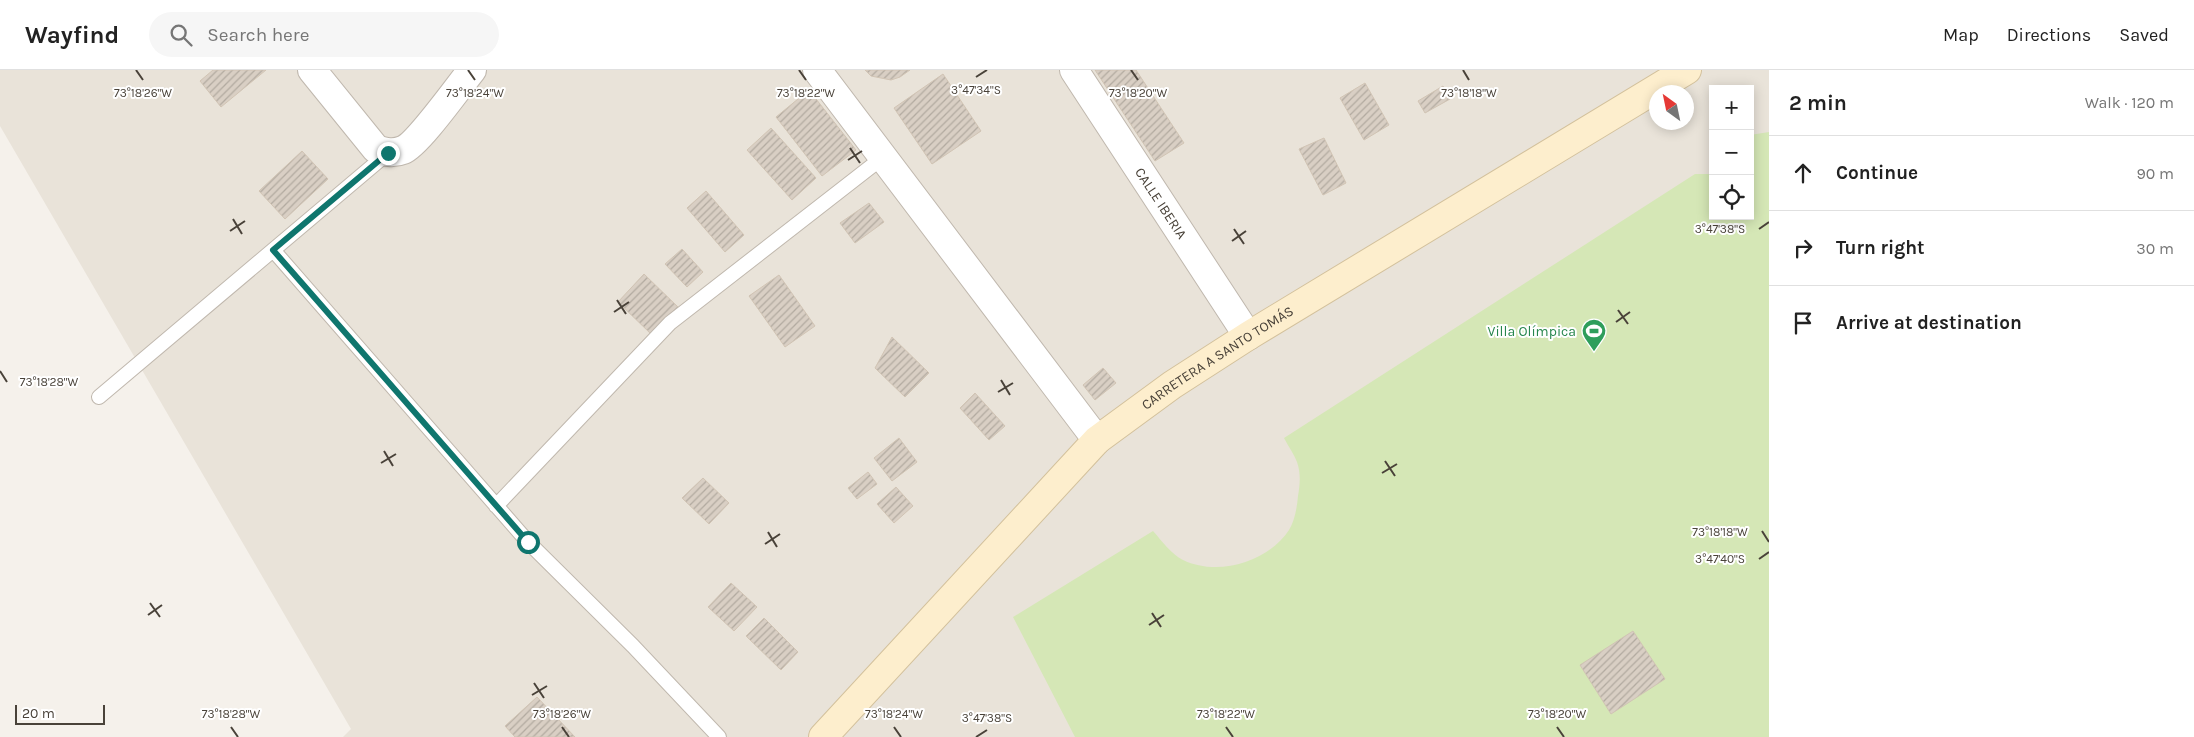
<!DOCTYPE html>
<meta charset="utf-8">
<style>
body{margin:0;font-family:Karla,sans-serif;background:#f6f6f6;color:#222}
.controls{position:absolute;right:15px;top:15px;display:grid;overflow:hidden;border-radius:0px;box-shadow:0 2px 12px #0003}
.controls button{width:45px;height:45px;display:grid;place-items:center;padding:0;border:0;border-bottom:1px solid #e0e0e0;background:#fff;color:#222;font:25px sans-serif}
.compass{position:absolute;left:1649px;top:15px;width:45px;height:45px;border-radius:50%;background:#fff;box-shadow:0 2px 12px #0003;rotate:327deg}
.scale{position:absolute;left:15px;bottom:12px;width:90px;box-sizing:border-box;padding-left:5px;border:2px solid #494239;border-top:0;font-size:14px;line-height:18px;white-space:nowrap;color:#494239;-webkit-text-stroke:4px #fff;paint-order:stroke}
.stop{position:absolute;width:15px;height:15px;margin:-11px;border:4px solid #0f766e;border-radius:50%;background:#fff}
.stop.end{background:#0f766e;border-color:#fff;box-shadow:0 1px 5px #0008}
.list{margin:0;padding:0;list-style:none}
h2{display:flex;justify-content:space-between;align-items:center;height:65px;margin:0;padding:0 20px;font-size:21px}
h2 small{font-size:16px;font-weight:400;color:#767676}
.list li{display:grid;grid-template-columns:32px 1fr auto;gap:15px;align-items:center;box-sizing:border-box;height:75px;padding:0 20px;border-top:1px solid #e0e0e0}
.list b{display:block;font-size:19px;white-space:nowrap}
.list em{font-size:16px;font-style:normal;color:#767676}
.icon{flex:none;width:28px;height:28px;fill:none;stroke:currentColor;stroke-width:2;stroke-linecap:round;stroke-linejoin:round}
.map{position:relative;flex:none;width:1769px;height:667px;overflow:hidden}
header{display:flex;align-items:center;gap:30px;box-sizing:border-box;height:70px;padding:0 25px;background:#fff;border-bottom:1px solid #e0e0e0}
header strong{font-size:24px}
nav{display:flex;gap:28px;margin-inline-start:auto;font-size:18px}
.search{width:350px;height:45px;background:#f6f6f6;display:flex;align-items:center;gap:12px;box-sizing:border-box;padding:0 18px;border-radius:28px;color:#767676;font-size:19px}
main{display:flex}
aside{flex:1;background:#fff}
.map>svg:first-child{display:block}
</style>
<header>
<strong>Wayfind</strong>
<div class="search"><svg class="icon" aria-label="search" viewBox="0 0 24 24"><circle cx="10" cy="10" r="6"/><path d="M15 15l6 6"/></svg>Search here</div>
<nav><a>Map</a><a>Directions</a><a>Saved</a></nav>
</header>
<main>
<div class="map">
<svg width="1769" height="667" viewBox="0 0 1769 667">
<defs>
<pattern id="building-hatch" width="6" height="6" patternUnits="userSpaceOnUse" patternTransform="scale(1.25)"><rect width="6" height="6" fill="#d9cfc4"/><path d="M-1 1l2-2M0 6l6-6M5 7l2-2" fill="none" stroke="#b2aaa0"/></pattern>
</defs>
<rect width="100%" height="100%" fill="#f5f1eb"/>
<path fill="#e9e3d9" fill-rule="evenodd" d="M0,0H1769V667H343L351,659L0,56ZM1713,19H1750V146H1713ZM1656,22H1686V52H1656Z"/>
<path fill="#d5e7b6" d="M1769,62V667H1075L1013,547L1153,461C1162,471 1171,484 1183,490C1218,507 1268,492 1289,460C1295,450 1297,437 1298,426C1300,415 1301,403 1297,392C1294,384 1288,376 1284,368L1695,104H1710L1713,107V146H1750V65Z"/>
<path fill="url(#building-hatch)" stroke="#d1c4b4" d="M213,0H266L221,37L200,11Z
M865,0H910L900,7L891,10L871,6Z
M1095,0H1136L1184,73L1155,91Z
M943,4L981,61L932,94L894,38Z
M1365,13L1389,55L1364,70L1340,28Z
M1443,16L1450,29L1425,43L1418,31Z
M809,20L856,80L822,106L776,47Z
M771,58L816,108L792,130L747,80Z
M1324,68L1346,113L1323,125L1299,79Z
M302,81L328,109L285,149L259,121Z
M706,121L744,165L725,182L687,138Z
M869,133L884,152L855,173L840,153Z
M682,179L703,202L687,217L665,194Z
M644,204L679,238L652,265L618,232Z
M779,205L815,256L785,277L749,226Z
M892,267L929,303L905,327L875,298Z
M1103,298L1116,313L1095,330L1083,315Z
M975,323L1005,356L989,370L960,338Z
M899,368L917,392L892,411L874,388Z
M868,402L877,414L857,429L848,418Z
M703,408L729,433L709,454L682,428Z
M896,417L913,436L894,453L877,434Z
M731,513L757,537L734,561L708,537Z
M764,548L798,582L781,600L746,566Z
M1633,561L1665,609L1611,644L1580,595Z
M537,627L575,667H515L505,656Z"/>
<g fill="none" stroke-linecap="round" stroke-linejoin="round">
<defs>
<path id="lane" d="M273,180L528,472L633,576L719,667
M99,327L388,83
M496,436L670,253L882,88"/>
<g id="street">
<path d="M312,0L376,79C385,82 393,84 403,80C418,74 459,16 472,0"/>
<path d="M817,0L1097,370"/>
<path id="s1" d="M1074,0L1248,266"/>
</g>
<g id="secondary">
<path id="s2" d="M823,667L1097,370L1172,315L1248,266L1687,0"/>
</g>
</defs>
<use href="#lane" stroke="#c0b8ae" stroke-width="16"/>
<use href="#street" stroke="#c0b8ae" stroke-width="30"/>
<use href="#secondary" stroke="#d3c19c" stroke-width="30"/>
<use href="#lane" stroke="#fff" stroke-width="14"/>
<use href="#street" stroke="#fff" stroke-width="28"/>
<use href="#secondary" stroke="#fdeecd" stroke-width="28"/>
</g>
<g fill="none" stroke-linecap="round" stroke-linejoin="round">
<path stroke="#0f766e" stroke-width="6" d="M388,83L273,180L528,472"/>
</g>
<path fill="none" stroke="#494239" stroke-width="2" d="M136,0L143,10M468,0L475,10M799,0L806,10M1131,0L1138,10M1463,0L1469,10M976,7L987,0M850,78L860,93M848,90L862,81M233,149L242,164M1234,159L1244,174M1759,159L1769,152M230,161L245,151M1232,171L1246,161M617,230L626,244M1618,240L1628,254M614,242L629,232M1616,252L1630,242M0,301L7,312M1001,310L1010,325M998,322L1013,313M384,381L393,396M1385,391L1395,406M381,393L396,384M1382,403L1397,394M1762,461L1769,472M768,462L777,477M765,474L780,464M1759,489L1769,482M150,533L160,547M1152,543L1161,557M148,545L162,535M1149,555L1164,545M534,613L544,628M532,625L547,616M231,657L238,667M562,657L569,667M894,657L901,667M1226,657L1233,667M1557,657L1564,667M976,667L987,660"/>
<defs>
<symbol id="stadium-pin" viewBox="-11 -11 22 30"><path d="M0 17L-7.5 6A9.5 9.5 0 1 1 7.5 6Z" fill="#2e9e5b" stroke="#fff"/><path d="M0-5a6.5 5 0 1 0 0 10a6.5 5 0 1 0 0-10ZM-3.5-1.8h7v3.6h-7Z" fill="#fff"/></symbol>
</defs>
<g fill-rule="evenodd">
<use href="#stadium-pin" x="1580" y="247" width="28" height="38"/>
</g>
<g text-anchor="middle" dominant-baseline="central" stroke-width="4" stroke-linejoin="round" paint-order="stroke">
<g font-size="14" fill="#494239" stroke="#fff">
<text stroke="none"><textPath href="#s1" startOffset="159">CALLE IBERIA</textPath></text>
<text stroke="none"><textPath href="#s2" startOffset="550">CARRETERA A SANTO TOMÁS</textPath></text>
</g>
<g font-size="14" fill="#27864d" stroke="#fff" text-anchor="end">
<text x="1576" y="261">Villa Olímpica</text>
</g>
</g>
<g font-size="12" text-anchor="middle" fill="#494239" stroke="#fff" stroke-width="4" stroke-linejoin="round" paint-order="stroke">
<text x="976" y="24">3°47'34"S</text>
<text x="143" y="27">73°18'26"W</text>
<text x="475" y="27">73°18'24"W</text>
<text x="806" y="27">73°18'22"W</text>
<text x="1138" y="27">73°18'20"W</text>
<text x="1469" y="27">73°18'18"W</text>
<text x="1720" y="163">3°47'38"S</text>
<text x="49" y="316">73°18'28"W</text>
<text x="1720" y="466">73°18'18"W</text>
<text x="1720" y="493">3°47'40"S</text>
<text x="231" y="648">73°18'28"W</text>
<text x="562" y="648">73°18'26"W</text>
<text x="894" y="648">73°18'24"W</text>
<text x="1226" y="648">73°18'22"W</text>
<text x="1557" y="648">73°18'20"W</text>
<text x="987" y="652">3°47'38"S</text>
</g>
</svg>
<div class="controls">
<button>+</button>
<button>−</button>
<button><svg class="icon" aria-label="locate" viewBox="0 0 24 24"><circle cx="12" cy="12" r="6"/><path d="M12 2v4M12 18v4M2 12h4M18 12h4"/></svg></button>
</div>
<svg class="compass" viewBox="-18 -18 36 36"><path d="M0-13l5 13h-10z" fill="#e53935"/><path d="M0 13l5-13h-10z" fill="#767676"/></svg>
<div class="scale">20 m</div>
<div class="stop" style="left:528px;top:472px"></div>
<div class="stop end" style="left:388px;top:83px"></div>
</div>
<aside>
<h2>2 min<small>Walk · 120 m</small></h2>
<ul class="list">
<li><svg class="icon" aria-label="ahead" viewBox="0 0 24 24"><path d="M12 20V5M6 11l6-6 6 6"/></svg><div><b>Continue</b></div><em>90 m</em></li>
<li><svg class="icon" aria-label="right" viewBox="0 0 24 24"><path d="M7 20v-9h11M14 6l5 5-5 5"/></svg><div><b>Turn right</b></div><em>30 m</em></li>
<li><svg class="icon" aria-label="arrive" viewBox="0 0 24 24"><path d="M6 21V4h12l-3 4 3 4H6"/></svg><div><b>Arrive at destination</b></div></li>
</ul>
</aside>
</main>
